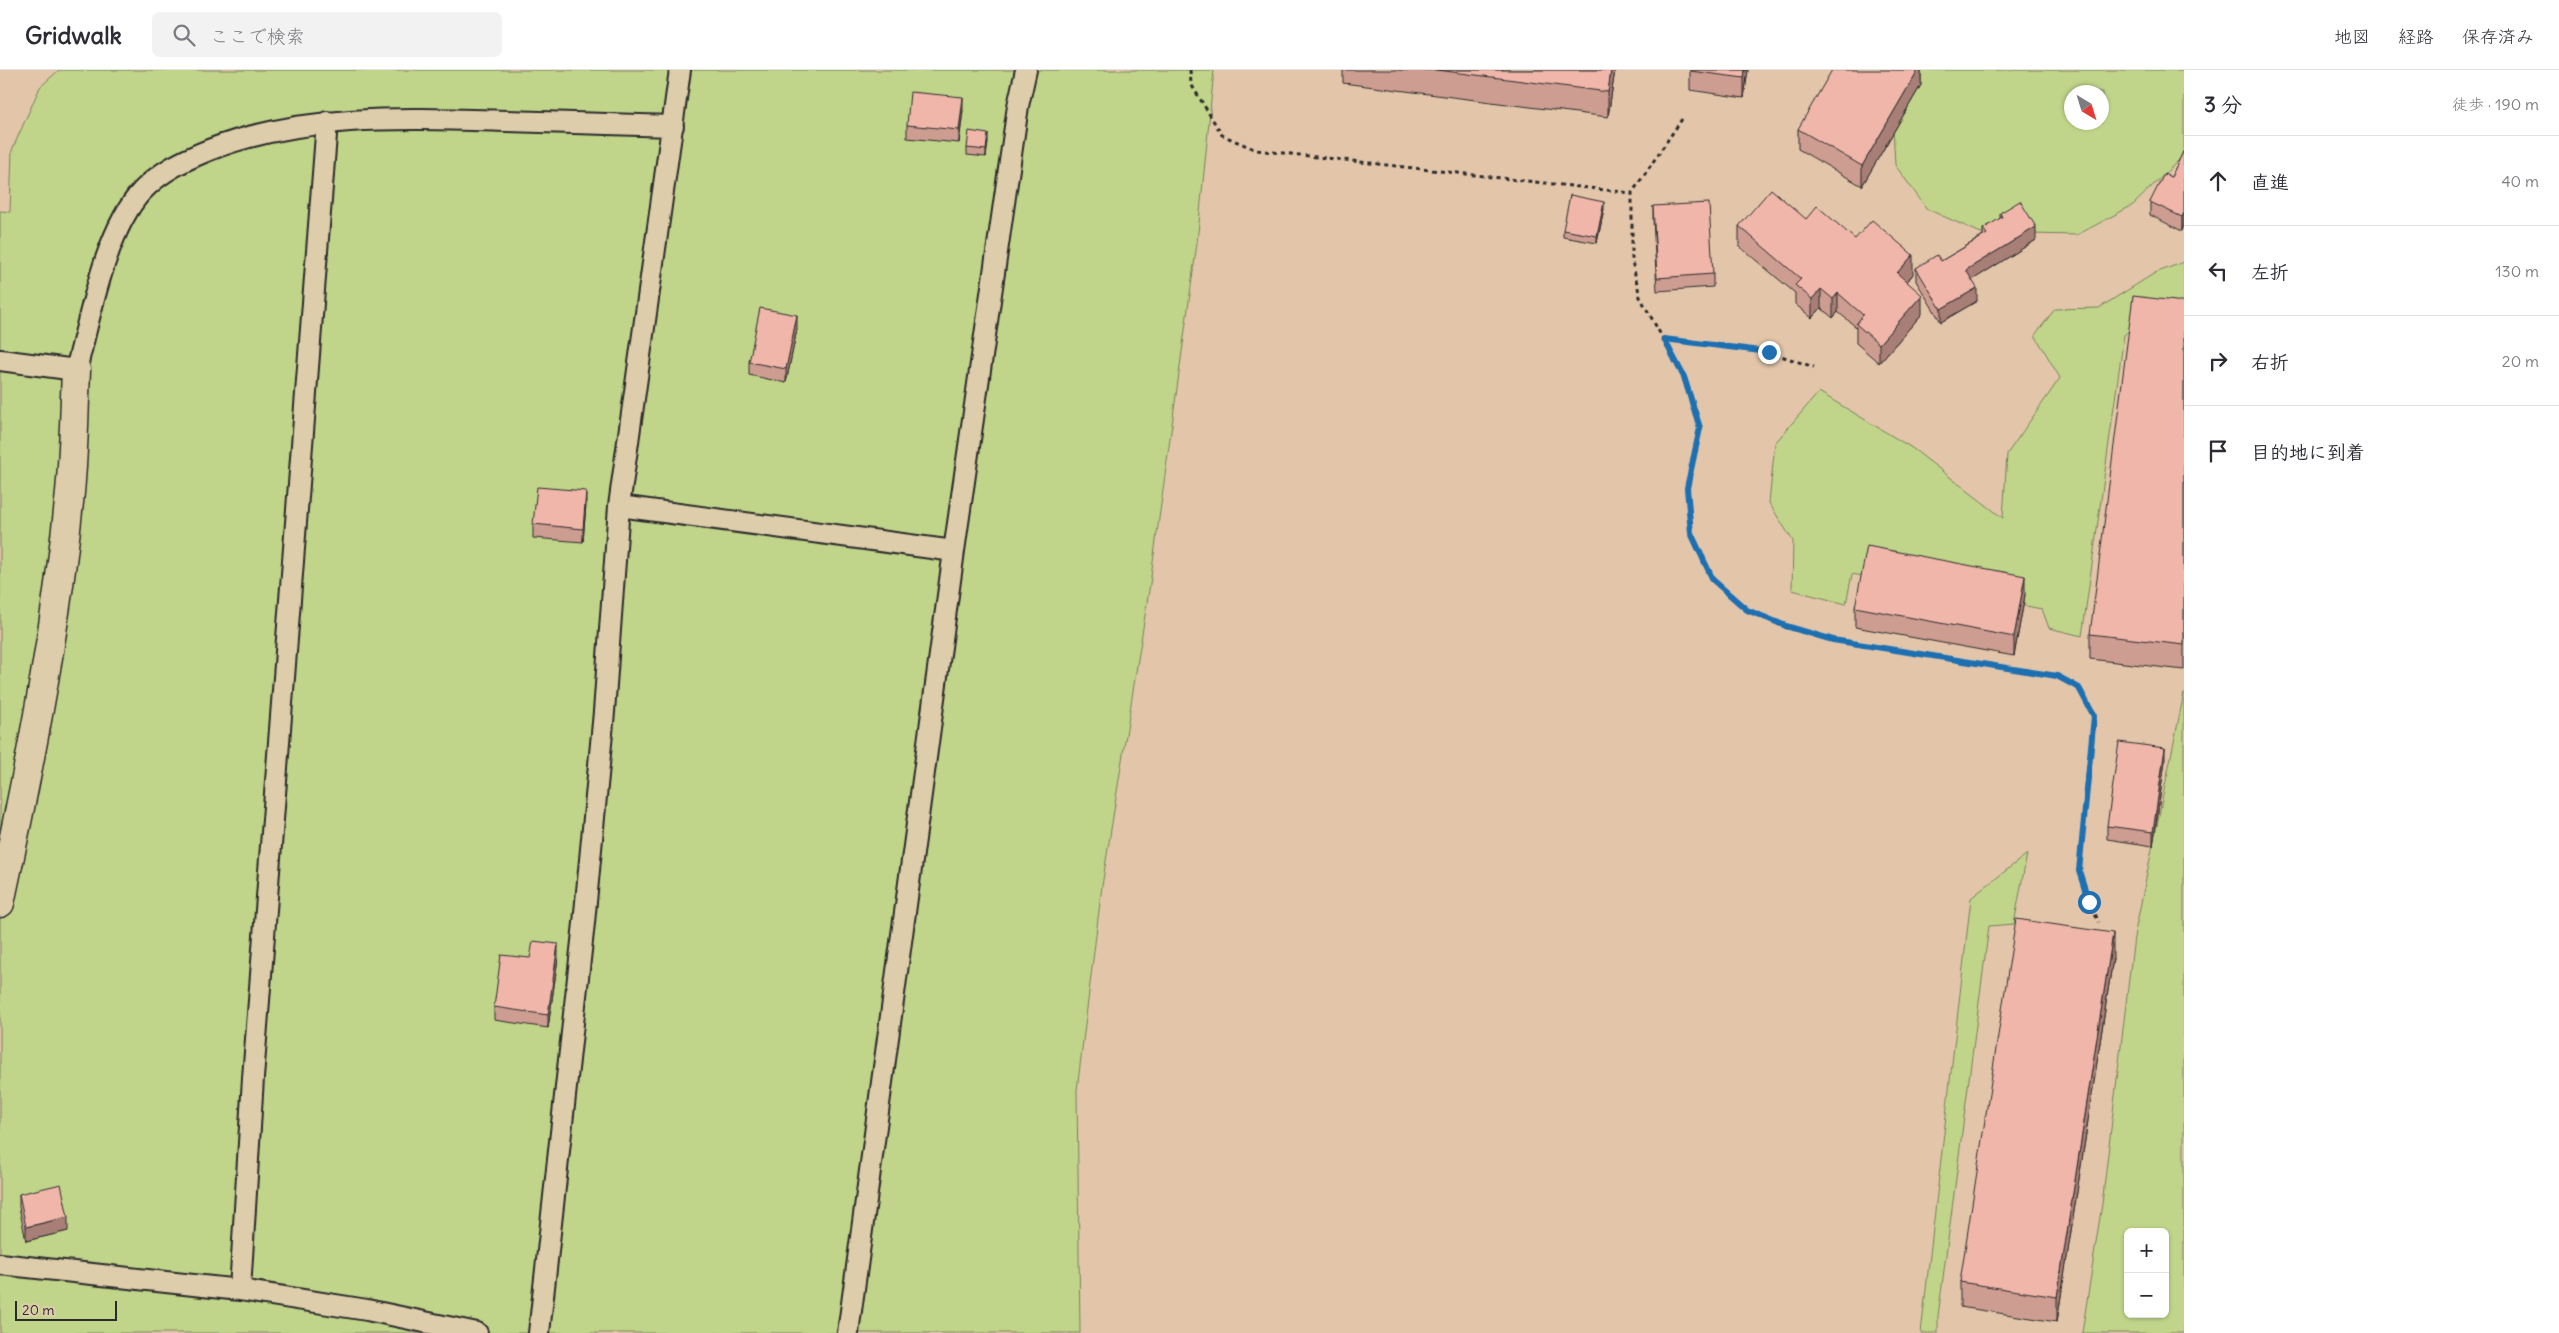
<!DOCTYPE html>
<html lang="ja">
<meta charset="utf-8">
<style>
body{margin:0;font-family:Delius,"Klee One",sans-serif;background:#f2f2f3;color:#2b2b33}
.controls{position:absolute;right:15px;bottom:15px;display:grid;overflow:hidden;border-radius:8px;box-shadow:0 1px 4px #0004}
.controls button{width:45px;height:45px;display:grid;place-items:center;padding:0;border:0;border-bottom:1px solid #e1e1e2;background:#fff;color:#2b2b33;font:25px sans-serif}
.compass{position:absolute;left:2064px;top:15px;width:45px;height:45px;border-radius:50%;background:#fff;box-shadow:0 1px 4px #0004;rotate:142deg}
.scale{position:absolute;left:15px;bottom:12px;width:102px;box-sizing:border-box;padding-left:5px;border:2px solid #2b2b2b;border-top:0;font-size:14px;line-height:18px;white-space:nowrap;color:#2b2b2b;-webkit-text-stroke:4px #decdaa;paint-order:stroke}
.stop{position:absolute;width:15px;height:15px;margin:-11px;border:4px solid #1f6fb2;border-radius:50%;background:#fff}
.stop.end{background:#1f6fb2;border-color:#fff;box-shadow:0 1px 5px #0008}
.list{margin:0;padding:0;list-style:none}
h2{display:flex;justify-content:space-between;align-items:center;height:65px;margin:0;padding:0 20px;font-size:21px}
h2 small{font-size:16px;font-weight:400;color:#7c7c81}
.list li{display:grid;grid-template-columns:32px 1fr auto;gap:15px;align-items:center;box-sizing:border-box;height:90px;padding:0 20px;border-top:1px solid #e1e1e2}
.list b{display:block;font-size:19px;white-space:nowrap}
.list em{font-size:16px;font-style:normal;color:#7c7c81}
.icon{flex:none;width:28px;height:28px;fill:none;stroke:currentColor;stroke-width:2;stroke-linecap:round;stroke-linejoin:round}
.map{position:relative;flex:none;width:2184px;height:1263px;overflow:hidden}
header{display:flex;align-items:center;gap:30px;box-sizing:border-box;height:70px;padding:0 25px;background:#fff;border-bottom:1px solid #e1e1e2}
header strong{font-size:24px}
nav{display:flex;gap:28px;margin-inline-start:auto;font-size:18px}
.search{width:350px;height:45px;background:#f2f2f3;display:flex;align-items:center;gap:12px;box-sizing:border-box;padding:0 18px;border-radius:8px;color:#7c7c81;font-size:19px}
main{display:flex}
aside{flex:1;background:#fff}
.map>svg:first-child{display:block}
</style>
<header>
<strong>Gridwalk</strong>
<div class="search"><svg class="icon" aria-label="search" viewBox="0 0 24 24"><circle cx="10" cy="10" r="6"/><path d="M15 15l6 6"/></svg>ここで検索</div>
<nav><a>地図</a><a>経路</a><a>保存済み</a></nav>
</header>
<main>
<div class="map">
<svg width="2184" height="1263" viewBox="0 0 2184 1263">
<rect width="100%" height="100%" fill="#e3c6aa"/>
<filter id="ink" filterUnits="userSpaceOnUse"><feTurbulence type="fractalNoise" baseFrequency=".02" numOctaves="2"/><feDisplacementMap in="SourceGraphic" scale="10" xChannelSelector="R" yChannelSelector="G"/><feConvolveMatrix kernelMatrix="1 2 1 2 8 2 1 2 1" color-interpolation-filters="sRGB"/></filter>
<g filter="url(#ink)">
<path fill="#c0d58a" stroke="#76805a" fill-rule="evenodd" d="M59,0H1214L1197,173L1150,514L1102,816L1077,1020L1080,1263H0V141L10,142L12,80L40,17Z
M1890,0H2184V85L2133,135L2077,165L1981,163L1927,139L1895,95ZM2072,22H2102V52H2072Z
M2184,192V247H2144L2124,265L2082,566L2049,558L2042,539L1852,504L1846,534L1792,520L1793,471L1769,433L1775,373L1819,322L1912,378L2003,448L2007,384L2060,308L2035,265L2055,239L2099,238L2155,203Z
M2184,623V1263H2082L2102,1134L2134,867ZM2128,1162H2165V1244H2128Z
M2027,784L2014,854L1989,856L1938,1246V1263H1921L1971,828Z"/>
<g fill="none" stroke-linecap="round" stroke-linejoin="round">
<defs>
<path id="service" d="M0,290L76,300C90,248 105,161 142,121C161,101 184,90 209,80C304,43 407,48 507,51C562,53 618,54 673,56
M619,436L954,481
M0,1194L240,1220L367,1240L477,1263
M240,1220L253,1008L327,52
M539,1263L584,853L604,642L619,436L680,0
M848,1263L954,481L1018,36L1026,0"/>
<path id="minor" d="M0,833C28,703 54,573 68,441C74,394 74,347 76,300"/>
</defs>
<use href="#service" stroke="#2b2b2b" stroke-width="24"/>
<use href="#minor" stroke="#2b2b2b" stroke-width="31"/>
<path stroke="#2b2b2b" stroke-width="3" stroke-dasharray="4 4" stroke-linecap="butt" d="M1190,0L1191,14L1222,65L1256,80L1632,123
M1682,49L1632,123V191L1640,227L1684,307L1700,358L1687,418L1691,463L1713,510L1747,540L1786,557L1833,570L2057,606L2079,618L2094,646L2079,801L2089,832L2099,852
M1664,269L1769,282L1814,297"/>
<use href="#service" stroke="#decdaa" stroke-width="20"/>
<use href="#minor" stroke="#decdaa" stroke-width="28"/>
</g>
<path fill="#ce9d92" stroke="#2b2b2b" d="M1343,0H1615L1608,47L1343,13Z
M1690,0H1748L1744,28L1690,20Z
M1921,0V15L1862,116L1798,79V59Z
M963,40L959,73L907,68V55Z
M988,71L986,87L967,85V78Z
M2184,80L2182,161L2150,145V132L2171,107Z
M1653,136L1713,204V217L1657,221L1653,149Z
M1604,139L1597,173L1563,167V160Z
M2000,143L2036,170L1972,210L1977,231L1941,252L1916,211V198L1941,191L1983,166V159L2000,149Z
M1806,149L1855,169L1913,204L1907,212L1922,244L1879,293L1856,273V257L1838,242L1833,248L1821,238L1812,248L1795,234V223L1739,176V156Z
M2184,232V600L2090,589V564Z
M797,259L786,313L749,305V292Z
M586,434L583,472L533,468V454Z
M2025,525L2014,586L1855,557V537Z
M2165,691L2153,776L2107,769V756Z
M530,888H558L548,958L494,950V937Z
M2113,888L2057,1252L1960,1237V1212Z
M19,1124L68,1161L26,1171L19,1137Z"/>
<path fill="#a87f77" stroke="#2b2b2b" d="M1611,0H1615L1608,47V22Z
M1745,0H1748L1744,28V8Z
M1918,0H1921V15L1862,116V96Z
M963,27V40L959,73V60Z
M988,64V71L986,87V80Z
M1604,132V139L1597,173V166Z
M2184,143V156L2182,161V147Z
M2036,157V170L1966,214V200Z
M1913,185V204L1897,223V203Z
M1977,218V231L1941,252V239Z
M1821,219V238L1812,248V229Z
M1838,223V242L1833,248V229Z
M1922,225V244L1879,293V274Z
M797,245V259L786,313V299Z
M586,421V434L583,472V459Z
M2025,506V525L2014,586V567Z
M2165,678V691L2153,776V762Z
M2113,863V888L2057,1252V1227Z
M558,874V888L548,958V945Z
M68,1147V1161L26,1171V1157Z"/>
<path fill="#f0b6aa" stroke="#2b2b2b" d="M1437,0H1611L1608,22Z
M1690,0H1745L1744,8L1690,1Z
M1832,0H1918L1862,96L1798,59Z
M910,22L963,27L959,60L907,55Z
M969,61L988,64L986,80L967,78Z
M2184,80V143L2182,147L2150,132L2164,104L2171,107Z
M1771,119L1806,149L1817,136L1855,169L1872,150L1913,185L1897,203L1922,225L1879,274L1856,254L1863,245L1838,223L1833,229L1821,219L1812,229L1795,215L1801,209L1739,156Z
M1570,125L1604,132L1597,166L1563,160Z
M2020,131L2036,157L1966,200L1977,218L1941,239L1916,198L1937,185L1941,191L1987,164L1983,159L2002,147L2000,143Z
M1709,133L1713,204L1657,208L1653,136Z
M2133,226L2184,232V575L2090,564Z
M760,238L797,245L786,299L749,292Z
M537,417L586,421L583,459L533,454Z
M1867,476L2025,506L2014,567L1855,537Z
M2119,672L2165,678L2153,762L2107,756Z
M2016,849L2113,863L2057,1227L1960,1212Z
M533,871L558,874L548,945L494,937L501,885L530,888Z
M61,1114L68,1147L26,1157L19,1124Z"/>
</g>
<g fill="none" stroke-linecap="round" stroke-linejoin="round" filter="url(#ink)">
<path stroke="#1f6fb2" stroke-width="6" d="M1769,282L1664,269L1684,307L1700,358L1687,418L1691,463L1713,510L1747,540L1786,556L1833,570L2057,606L2079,618L2094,646L2079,801L2089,832"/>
</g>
</svg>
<div class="controls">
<button>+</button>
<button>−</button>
</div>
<svg class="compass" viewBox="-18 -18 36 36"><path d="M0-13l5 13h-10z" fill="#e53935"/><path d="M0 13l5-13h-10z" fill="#7c7c81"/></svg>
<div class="scale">20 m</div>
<div class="stop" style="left:2089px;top:832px"></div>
<div class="stop end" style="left:1769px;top:282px"></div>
</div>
<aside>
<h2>3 分<small>徒歩 · 190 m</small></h2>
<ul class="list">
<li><svg class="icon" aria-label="ahead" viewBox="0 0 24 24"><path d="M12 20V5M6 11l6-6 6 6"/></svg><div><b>直進</b></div><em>40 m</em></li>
<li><svg class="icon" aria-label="left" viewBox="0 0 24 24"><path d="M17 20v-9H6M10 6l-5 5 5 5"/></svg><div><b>左折</b></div><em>130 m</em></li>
<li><svg class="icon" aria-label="right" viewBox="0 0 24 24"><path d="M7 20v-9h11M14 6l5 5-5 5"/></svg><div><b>右折</b></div><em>20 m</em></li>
<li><svg class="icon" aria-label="arrive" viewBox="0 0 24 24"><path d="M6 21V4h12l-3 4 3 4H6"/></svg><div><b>目的地に到着</b></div></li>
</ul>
</aside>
</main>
